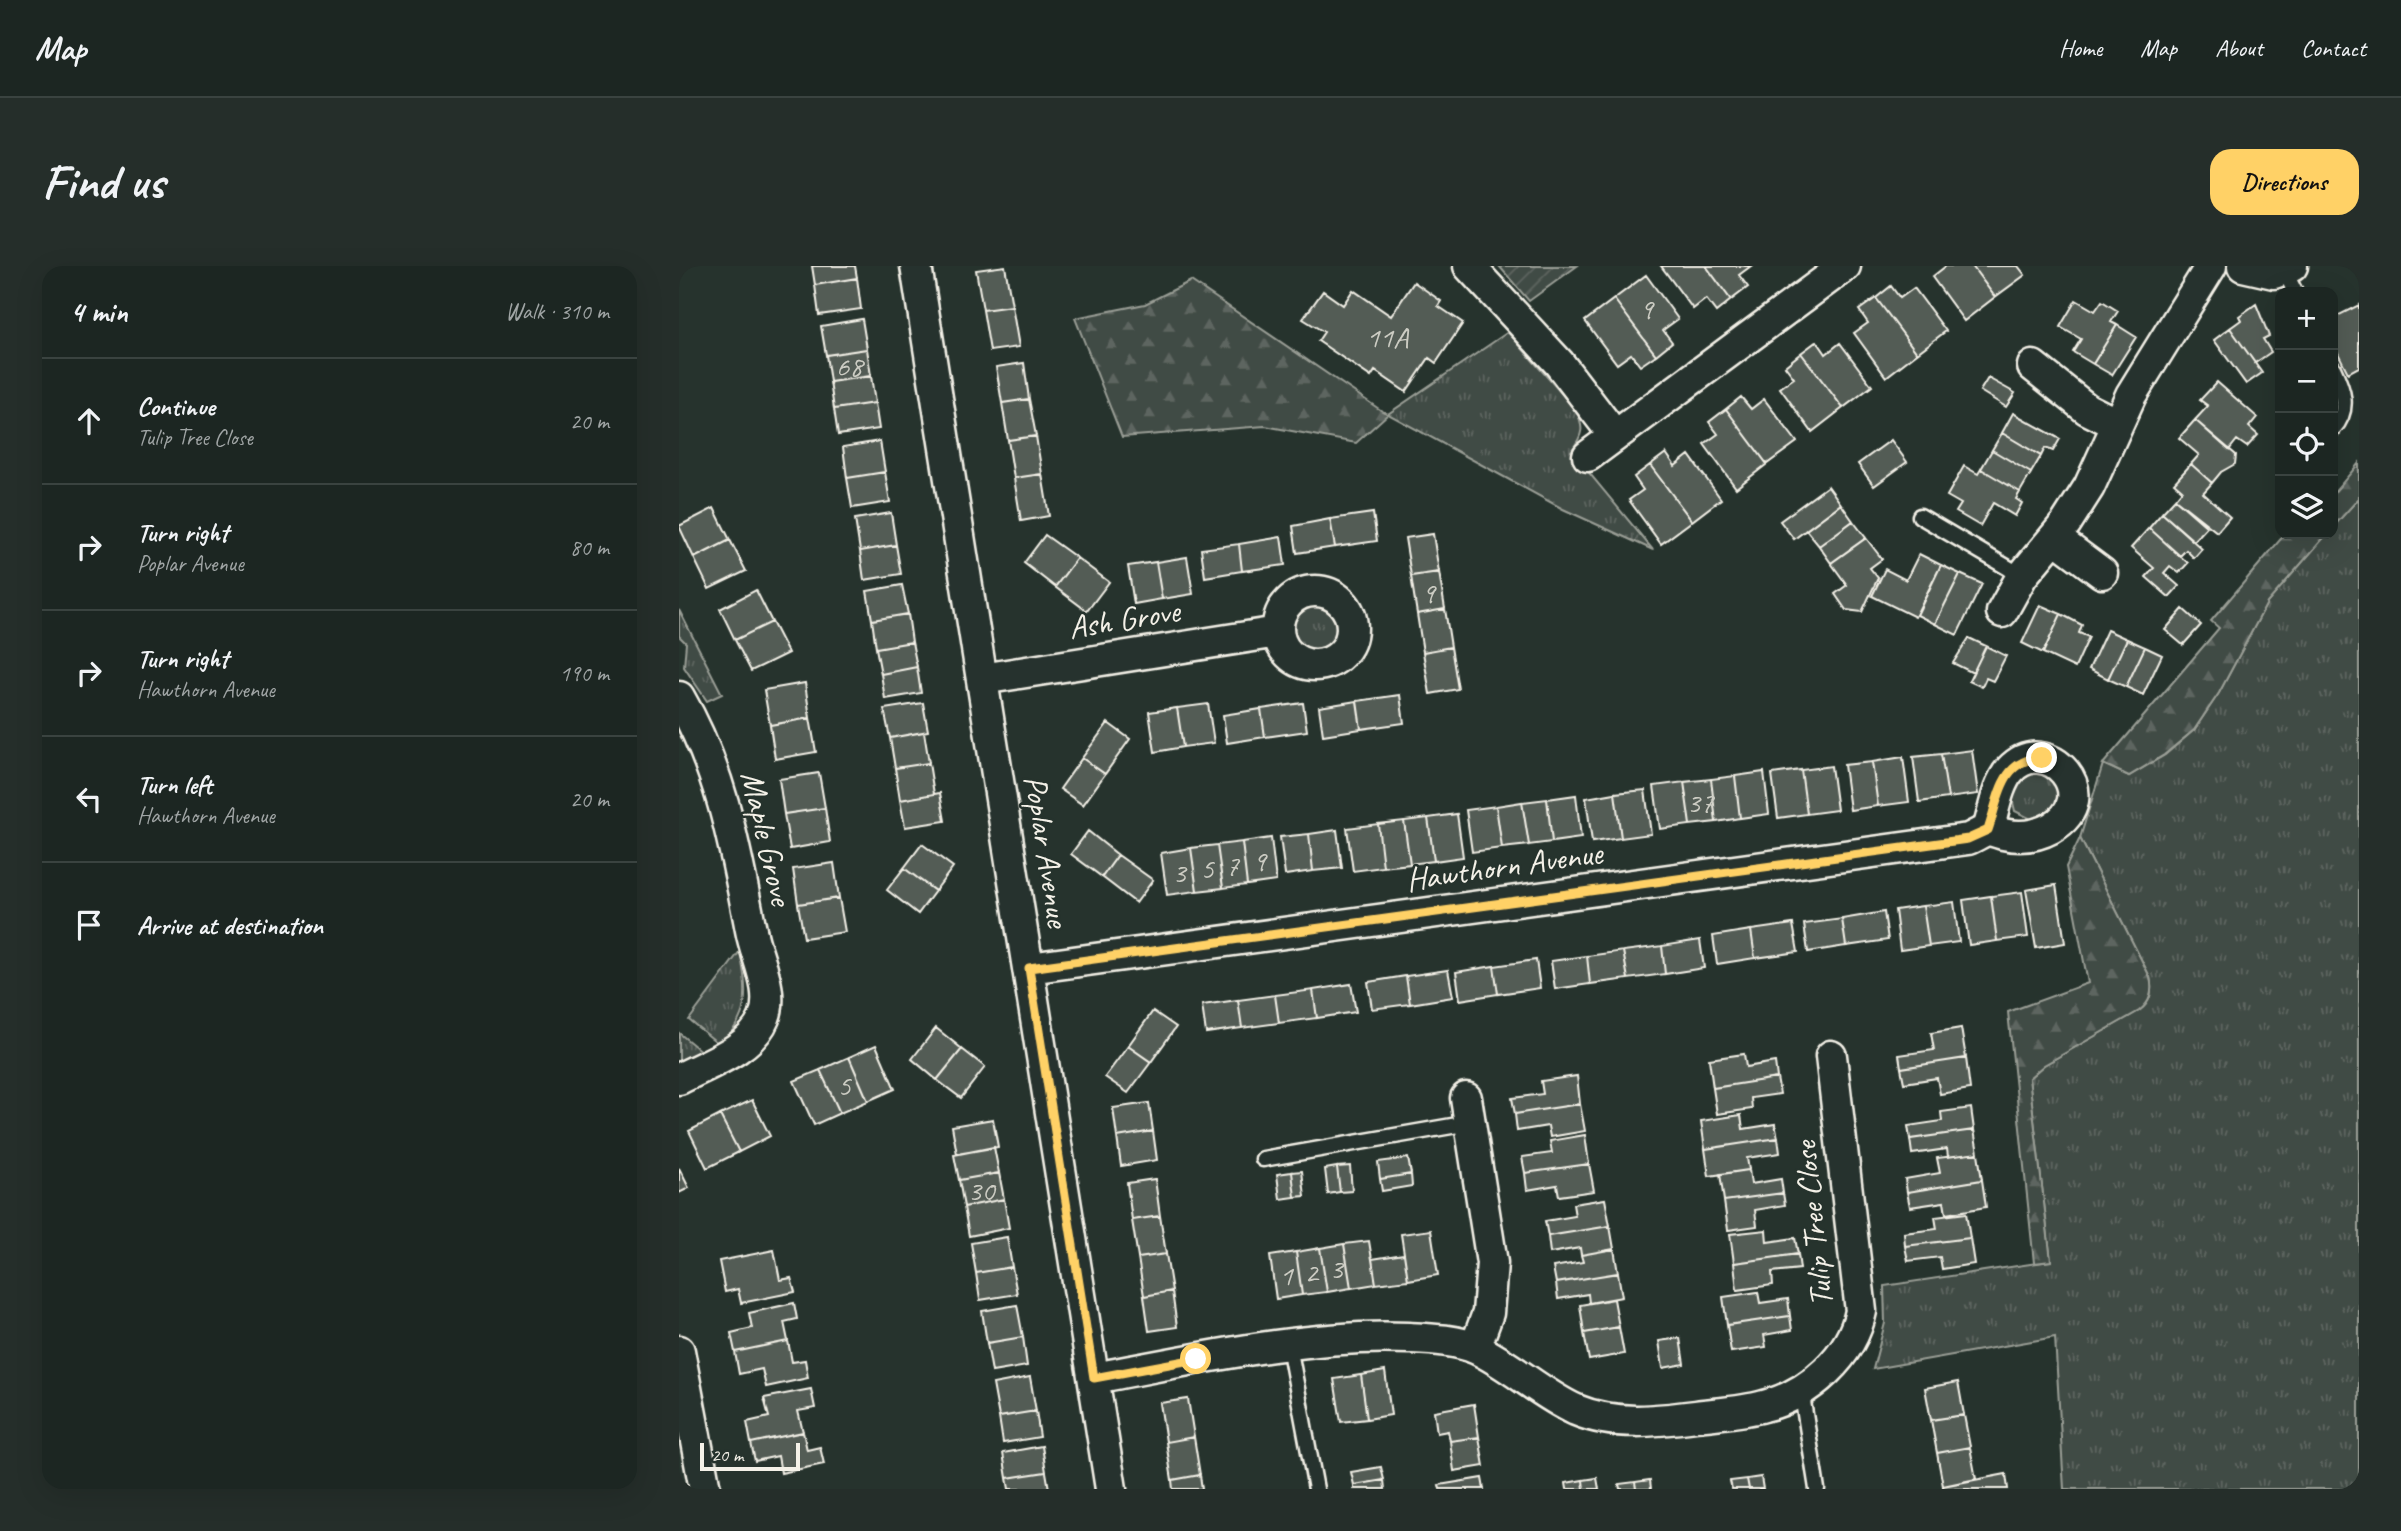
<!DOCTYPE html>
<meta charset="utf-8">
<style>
body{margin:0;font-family:Caveat,sans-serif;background:#252e2a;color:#f1f3f6}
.controls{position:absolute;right:21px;top:21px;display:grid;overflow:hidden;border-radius:14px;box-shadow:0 7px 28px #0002}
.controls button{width:63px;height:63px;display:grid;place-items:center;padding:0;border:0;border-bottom:2px solid #3a4340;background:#1c2622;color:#f1f3f6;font:35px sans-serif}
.scale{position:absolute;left:21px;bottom:18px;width:100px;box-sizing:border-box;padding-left:7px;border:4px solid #f4f1e8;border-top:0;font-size:19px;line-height:24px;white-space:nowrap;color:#f4f1e8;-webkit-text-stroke:5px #26332d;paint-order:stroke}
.stop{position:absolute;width:21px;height:21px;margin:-16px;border:5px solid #ffd166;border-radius:50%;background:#fff}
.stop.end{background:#ffd166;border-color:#fff;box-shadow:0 2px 7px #0008}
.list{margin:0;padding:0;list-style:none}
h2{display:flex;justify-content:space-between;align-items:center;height:91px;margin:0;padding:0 28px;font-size:30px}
h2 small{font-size:23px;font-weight:400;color:#a0a5a5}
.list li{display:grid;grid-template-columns:46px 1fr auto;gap:21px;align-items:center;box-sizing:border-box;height:126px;padding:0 28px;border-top:2px solid #3a4340}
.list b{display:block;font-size:26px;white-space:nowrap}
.list p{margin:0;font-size:23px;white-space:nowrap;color:#a0a5a5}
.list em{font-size:23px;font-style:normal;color:#a0a5a5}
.icon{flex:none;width:38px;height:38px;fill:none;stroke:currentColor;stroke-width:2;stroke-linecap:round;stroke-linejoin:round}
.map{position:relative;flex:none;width:1680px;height:1223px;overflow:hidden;border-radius:21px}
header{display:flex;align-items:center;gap:42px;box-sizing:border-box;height:98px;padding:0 35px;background:#1c2622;border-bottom:2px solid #3a4340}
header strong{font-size:33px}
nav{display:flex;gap:38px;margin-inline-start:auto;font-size:24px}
.intro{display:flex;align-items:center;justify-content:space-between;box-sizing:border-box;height:168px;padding:0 42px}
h1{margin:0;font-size:49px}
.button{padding:18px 32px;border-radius:21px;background:#ffd166;color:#111;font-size:24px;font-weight:700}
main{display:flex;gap:42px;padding:0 42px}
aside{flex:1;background:#1c2622;border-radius:21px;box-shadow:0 7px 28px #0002}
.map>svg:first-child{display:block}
</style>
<header>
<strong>Map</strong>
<nav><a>Home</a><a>Map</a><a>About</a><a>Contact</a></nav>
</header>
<div class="intro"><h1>Find us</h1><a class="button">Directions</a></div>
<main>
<aside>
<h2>4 min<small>Walk · 310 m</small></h2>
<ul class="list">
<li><svg class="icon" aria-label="ahead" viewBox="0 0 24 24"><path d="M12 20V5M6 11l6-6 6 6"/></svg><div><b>Continue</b><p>Tulip Tree Close</p></div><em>20 m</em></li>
<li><svg class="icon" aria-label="right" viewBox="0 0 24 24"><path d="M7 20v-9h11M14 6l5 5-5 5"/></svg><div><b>Turn right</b><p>Poplar Avenue</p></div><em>80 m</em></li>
<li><svg class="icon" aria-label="right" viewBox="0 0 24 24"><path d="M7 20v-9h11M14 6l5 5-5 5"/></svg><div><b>Turn right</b><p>Hawthorn Avenue</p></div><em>190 m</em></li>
<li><svg class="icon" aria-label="left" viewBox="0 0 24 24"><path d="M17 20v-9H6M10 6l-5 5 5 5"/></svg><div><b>Turn left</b><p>Hawthorn Avenue</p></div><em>20 m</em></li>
<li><svg class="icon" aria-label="arrive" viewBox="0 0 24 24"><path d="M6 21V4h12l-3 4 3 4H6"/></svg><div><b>Arrive at destination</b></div></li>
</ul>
</aside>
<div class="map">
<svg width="1680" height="1223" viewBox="0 0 1680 1223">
<defs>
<pattern id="grass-tufts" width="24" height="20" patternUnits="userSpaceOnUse" patternTransform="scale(1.75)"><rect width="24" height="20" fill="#414b45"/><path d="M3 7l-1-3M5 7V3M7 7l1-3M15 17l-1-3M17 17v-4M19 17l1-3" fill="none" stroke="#5d6560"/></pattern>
<pattern id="forest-firs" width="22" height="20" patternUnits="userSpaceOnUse" patternTransform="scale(1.75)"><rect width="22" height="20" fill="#414b45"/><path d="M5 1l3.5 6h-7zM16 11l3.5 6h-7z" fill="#5d6560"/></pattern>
<pattern id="garden-furrows" width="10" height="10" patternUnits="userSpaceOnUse" patternTransform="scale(1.75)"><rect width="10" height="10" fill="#414b45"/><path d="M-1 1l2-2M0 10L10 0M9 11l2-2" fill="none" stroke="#5d6560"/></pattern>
</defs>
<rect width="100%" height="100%" fill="#26332d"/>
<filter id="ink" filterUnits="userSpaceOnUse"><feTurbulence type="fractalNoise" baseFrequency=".0143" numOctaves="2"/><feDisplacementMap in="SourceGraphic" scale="14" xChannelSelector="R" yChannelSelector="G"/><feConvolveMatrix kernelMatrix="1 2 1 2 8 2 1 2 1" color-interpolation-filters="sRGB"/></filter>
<g filter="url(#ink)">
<path fill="url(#grass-tufts)" stroke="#9a9e96" stroke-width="2" d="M829,66L896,143C906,161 904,169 892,185L974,284L884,243L709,148Z
M1680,232V1223H1385L1376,1071L1194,1103L1206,1057L1205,1020L1372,995L1350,812L1365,799L1460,745C1472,736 1474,725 1471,711L1401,572L1424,498L1450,510L1486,489L1515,464L1540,427L1588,337L1648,268H1654V261Z
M611 363a26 26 0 1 1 52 0a26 26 0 1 1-52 0Z
M0,344L43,428L28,435L5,401L7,377L0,370Z
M1350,506L1368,507L1383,528L1372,547L1354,554L1336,545L1331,524Z
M61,685C68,722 73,752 40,778L10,754Z
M0,767L23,786L0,798Z"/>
<path fill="url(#forest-firs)" stroke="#9a9e96" stroke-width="2" d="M512,15L703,145L709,148L677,177L586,160L443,171L396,52L466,38Z
M1680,197V232L1654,261V228Z
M1606,268H1648L1588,337L1540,427L1515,464L1485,489L1450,510L1424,498L1540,362L1532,355Z
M1401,572L1471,711C1474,725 1472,736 1460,745L1365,799L1350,812L1372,995L1355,997L1329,746L1409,717L1387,601Z"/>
<path fill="url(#garden-furrows)" stroke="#9a9e96" stroke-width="2" d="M820,0H898L850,35Z"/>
<path fill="#525c55" stroke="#f4f1e8" stroke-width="2" d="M133,0H176L178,12L136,19Z
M326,0L333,40L304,44L297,4Z
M982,0H1027L1052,34L1037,46L1027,33L1014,43Z
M1027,0H1072L1060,9L1069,21L1052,34Z
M1293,0H1339L1346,9L1316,31Z
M1293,0L1316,31L1285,55L1253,11L1267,0Z
M967,9L999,53L984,64L993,76L977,89L935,33Z
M178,12L182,43L140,49L136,19Z
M735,16L762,35L759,40L784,57L757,97L750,92L727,126L696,105L692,111L639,75L645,66L624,53L644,25L664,39L674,24L712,50Z
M1212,20L1221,32L1235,22L1267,65L1238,87L1197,32Z
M1197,32L1238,87L1207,111L1175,67L1189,57L1180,44Z
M935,33L977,89L961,100L952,88L938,98L906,55Z
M1397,34L1416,45L1423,35L1439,45L1432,56L1438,59L1414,98L1394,86L1402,73L1381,61Z
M1577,38L1590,70L1584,73L1592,86L1576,97L1551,62L1562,54L1560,50Z
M1680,39V101L1669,107L1654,77V52Z
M333,40L340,81L311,85L304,44Z
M183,53L188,83L147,89L142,60Z
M1438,59L1457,71L1433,109L1414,98Z
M1551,62L1583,107L1567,118L1535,74Z
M1138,75L1147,88L1161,77L1193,120L1164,142L1122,87Z
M188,83L192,110L151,116L147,89Z
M1122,87L1164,142L1133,166L1101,122L1115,112L1106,100Z
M345,97L350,133L323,137L317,101Z
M192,110L196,137L155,143L151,116Z
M1309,112L1336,127L1327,141L1301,125Z
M1538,116L1578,151L1570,161L1579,169L1568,181L1558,174L1550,184L1516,154L1529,140L1521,134Z
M1062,131L1072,143L1085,133L1118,176L1088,198L1047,143Z
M350,133L357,170L329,174L323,137Z
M196,137L200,163L159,169L155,143Z
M1047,143L1088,198L1057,222L1025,178L1039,168L1030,156Z
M1334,147L1381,173L1374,185L1366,182L1362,190L1323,167Z
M1516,154L1557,189L1556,198L1542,206L1533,217L1512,198L1520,189L1500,172Z
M1323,167L1362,190L1352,207L1313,184Z
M357,170L363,208L335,212L329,174Z
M1212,174L1228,196L1195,220L1179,198Z
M201,175L206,206L168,212L164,181Z
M1313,184L1352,207L1341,226L1302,203Z
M987,187L996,200L1010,189L1042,233L1013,255L971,199Z
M1512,198L1533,217L1524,227L1551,251L1538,266L1496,233L1503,224L1495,217Z
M971,199L1013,255L982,278L950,234L964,224L955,211Z
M1285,200L1299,208L1302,203L1341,226L1337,233L1343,237L1336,250L1314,237L1301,260L1277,246L1282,238L1268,230Z
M206,206L211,236L173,242L168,212Z
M363,208L370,250L342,255L335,212Z
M1149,220L1162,238L1115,273L1101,255Z
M1496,233L1528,261L1515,275L1483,247Z
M1162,238L1174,255L1140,280L1127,264Z
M35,242L51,274L15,292L0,260Z
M212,247L217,279L181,285L176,253Z
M694,247L698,275L656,281L651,253Z
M1483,247L1523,283L1515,292L1507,284L1501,290L1470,262Z
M651,253L656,281L618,287L614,260Z
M1174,255L1187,272L1152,297L1140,280Z
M1470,262L1509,297L1500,307L1491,300L1485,307L1500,320L1490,331L1467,311L1475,302L1452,282Z
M754,268L760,306L732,310L726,272Z
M366,269L398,292L376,321L345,297Z
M602,271L606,299L563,305L560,278Z
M1187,272L1203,293L1191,302L1199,312L1183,346L1167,344L1156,328L1168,319L1152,297Z
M51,274L67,305L30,323L15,292Z
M560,278L563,305L526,311L522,283Z
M217,279L222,308L185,314L181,285Z
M1240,288L1262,299L1236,351L1193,330L1206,303L1227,314Z
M508,291L514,328L483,333L477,296Z
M398,292L430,316L408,345L376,321Z
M477,296L483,333L455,338L449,300Z
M1262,299L1281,308L1256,358L1238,349Z
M760,306L766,343L738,348L732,310Z
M1281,308L1303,318L1278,369L1256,358Z
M223,319L229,348L193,354L188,325Z
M77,324L93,356L56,374L41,343Z
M1361,339L1382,348L1364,387L1343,377Z
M766,343L772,381L744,386L738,348Z
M1504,343L1522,359L1504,379L1486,364Z
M229,348L233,376L197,382L193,354Z
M1382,348L1403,359L1400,367L1410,371L1396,402L1364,387Z
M93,356L109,387L72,405L56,374Z
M1428,364L1448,373L1429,413L1410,403Z
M1290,372L1307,380L1294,407L1274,397Z
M1448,373L1466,381L1447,421L1429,413Z
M233,376L238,401L202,408L197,382Z
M1307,380L1327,390L1314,415L1307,412L1303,421L1290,415Z
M772,381L779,423L751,428L744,386Z
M1466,381L1483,389L1464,429L1447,421Z
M238,401L242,427L206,433L202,408Z
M126,417L131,452L91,459L85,424Z
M721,429L725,457L682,463L678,435Z
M678,435L682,463L644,469L640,441Z
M244,437L249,465L211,472L205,443Z
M624,437L628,465L586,471L582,443Z
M529,438L535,477L504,481L498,442Z
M498,442L504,481L476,486L470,446Z
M582,443L586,471L548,477L544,449Z
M131,452L137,486L96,493L91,459Z
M429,457L451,473L426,508L403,492Z
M245,466L250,497L216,502L211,472Z
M1293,484L1299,528L1269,532L1262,488Z
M1262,488L1269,532L1240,536L1234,491Z
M1224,491L1230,536L1199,540L1193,496Z
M403,492L426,508L404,539L381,523Z
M1193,496L1199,540L1171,544L1165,499Z
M250,497L255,528L221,534L216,502Z
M1152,500L1158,544L1128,548L1122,504Z
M1122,504L1128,548L1099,552L1093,508Z
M1085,506L1090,548L1061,552L1056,510Z
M140,507L146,542L105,548L100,513Z
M1056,510L1061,552L1037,556L1032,513Z
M1032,513L1037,556L1011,559L1005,516Z
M1005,516L1011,559L981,563L975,520Z
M966,524L972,568L942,572L936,527Z
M261,527L266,555L226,561L221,534Z
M936,527L942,572L913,576L907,532Z
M897,529L902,572L873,576L868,533Z
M868,533L873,576L850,579L843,536Z
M843,536L850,579L823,582L817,540Z
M817,540L823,582L793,586L787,544Z
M146,542L151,576L111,583L105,548Z
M778,548L784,591L755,595L749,552Z
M749,552L755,595L731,598L725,555Z
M725,555L731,598L704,601L699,558Z
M699,558L704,601L674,605L668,562Z
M658,564L663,602L634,605L630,568Z
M409,565L439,589L423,611L392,588Z
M630,568L634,605L606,609L601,571Z
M592,572L597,615L568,619L563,576Z
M563,576L568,619L544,622L538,579Z
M243,578L274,601L256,625L225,602Z
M538,579L544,622L518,625L512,582Z
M512,582L518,625L488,629L482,587Z
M439,589L474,614L457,637L423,611Z
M155,597L160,632L119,638L114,603Z
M225,602L256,625L239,648L208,624Z
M1377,619L1386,677L1357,682L1347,624Z
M1343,626L1349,671L1318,675L1312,630Z
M1312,630L1318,675L1290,679L1284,634Z
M160,632L166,666L125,672L119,638Z
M1275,636L1280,676L1250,680L1244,640Z
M1244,640L1250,680L1221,684L1216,644Z
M1205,646L1209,674L1167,680L1163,653Z
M1163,653L1167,680L1129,686L1125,658Z
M1114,658L1119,686L1076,692L1072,664Z
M1072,664L1076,692L1038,698L1034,670Z
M1021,674L1025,702L986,708L983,680Z
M983,680L986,708L949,713L944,685Z
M944,685L949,713L911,718L908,690Z
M908,690L911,718L876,723L872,695Z
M857,694L861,722L819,728L815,700Z
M815,700L819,728L781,734L777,706Z
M769,704L774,731L731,738L727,710Z
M727,710L731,738L693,743L689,716Z
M672,718L677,746L638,752L634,724Z
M634,724L638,752L600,757L596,729Z
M596,729L600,757L563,762L559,734Z
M559,734L563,762L527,767L523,739Z
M474,745L497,761L472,796L449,780Z
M257,762L283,783L258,814L233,793Z
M1282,762L1287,792L1222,802L1220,789L1255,784L1252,767Z
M197,779L216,823L189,835L170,791Z
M449,780L472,796L449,827L426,811Z
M283,783L306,801L282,832L258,814Z
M1065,788L1067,801L1096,796L1098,812L1034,822L1030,793Z
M170,791L189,835L161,847L141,804Z
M1287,792L1291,823L1261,828L1258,812L1225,817L1222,802Z
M141,804L161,847L135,859L115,815Z
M898,810L901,838L836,848L833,832L864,828L862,815Z
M1098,812L1101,828L1072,832L1073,843L1038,848L1034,822Z
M73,834L91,870L60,886L41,849Z
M470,837L474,865L438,871L434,842Z
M901,838L906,865L871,871L869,860L838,865L836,848Z
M1292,842L1295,864L1231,873L1229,860L1263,855L1262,846Z
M41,849L60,886L28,902L10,865Z
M1062,849L1064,863L1096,858L1099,872L1026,883L1022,855Z
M314,853L319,881L278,888L273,860Z
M1295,864L1299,887L1269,891L1268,883L1233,888L1231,873Z
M474,865L478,894L442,900L438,871Z
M906,869L910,898L846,907L843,891L873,887L871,875Z
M1099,872L1101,887L1068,892L1070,904L1030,910L1026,883Z
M315,881L320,907L280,914L275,889Z
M1299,887L1303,914L1228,926L1226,913L1261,907L1258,892Z
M729,892L732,908L701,913L699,896Z
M910,898L915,925L880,930L878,919L848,924L846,907Z
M671,900L673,925L661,926L658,901Z
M658,901L661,926L649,928L646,903Z
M0,902L10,922L0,927Z
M1070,904L1072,918L1102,913L1104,927L1045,935L1041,908Z
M623,905L626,930L616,931L613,906Z
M613,906L616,931L601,933L598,908Z
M320,907L325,933L285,941L280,914Z
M732,908L733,920L703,925L701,913Z
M476,913L481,950L453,954L448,917Z
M1303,914L1307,941L1267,948L1265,936L1231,941L1228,926Z
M1104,927L1106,939L1076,944L1078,960L1049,964L1045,935Z
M325,933L330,962L290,970L285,941Z
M926,933L931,960L869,970L866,955L896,950L894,938Z
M1287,947L1291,972L1226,980L1225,967L1258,963L1256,951Z
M481,950L487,988L459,992L453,954Z
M931,960L935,983L902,989L901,982L871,987L869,970Z
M752,964L759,1009L729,1014L722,968Z
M1087,964L1088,976L1116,972L1119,988L1055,997L1051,968Z
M328,971L333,1001L297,1007L292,977Z
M1291,972L1295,998L1263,1003L1261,991L1229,995L1226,980Z
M690,975L697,1018L672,1022L665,978Z
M665,978L672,1022L648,1026L641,982Z
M641,982L648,1026L623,1029L617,986Z
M935,983L939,1007L877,1017L874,1001L904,996L902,989Z
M95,984L101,1014L112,1012L116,1026L62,1037L59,1023L46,1026L40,995Z
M617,986L623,1029L597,1033L591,990Z
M487,988L493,1025L465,1030L459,992Z
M725,988L729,1014L697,1018L693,993Z
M1119,988L1121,1003L1093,1006L1094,1019L1058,1024L1055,997Z
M333,1001L338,1028L301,1034L297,1007Z
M939,1007L943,1031L910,1037L909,1028L879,1033L877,1017Z
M493,1025L498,1061L470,1065L465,1030Z
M1079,1026L1081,1037L1109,1033L1111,1050L1048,1059L1044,1031Z
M935,1033L940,1061L905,1067L901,1039Z
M115,1037L118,1053L105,1056L109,1075L56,1086L52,1067L73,1062L70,1047Z
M338,1039L344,1071L308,1077L303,1045Z
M1111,1050L1113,1064L1085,1069L1087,1081L1052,1086L1048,1059Z
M940,1061L945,1088L910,1094L905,1067Z
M344,1071L348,1100L313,1106L308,1077Z
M1001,1072L1005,1098L984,1102L980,1075Z
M109,1075L113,1096L126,1094L129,1112L87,1121L83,1103L60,1108L56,1086Z
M706,1105L712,1149L688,1153L682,1109Z
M682,1109L688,1153L662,1156L655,1113Z
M351,1111L357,1145L320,1151L314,1118Z
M1279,1116L1285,1149L1252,1154L1246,1122Z
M132,1123L136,1142L119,1145L124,1166L72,1177L68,1156L90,1151L85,1132Z
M509,1133L515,1171L487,1176L481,1137Z
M795,1138L800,1171L771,1175L769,1165L758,1167L755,1145Z
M357,1145L361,1171L324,1177L320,1151Z
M1285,1149L1291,1181L1258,1187L1252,1154Z
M124,1166L128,1184L141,1181L145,1198L102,1207L99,1190L76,1195L72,1177Z
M515,1171L521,1209L493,1214L487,1176Z
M800,1171L805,1200L775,1205L771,1175Z
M363,1180L367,1206L328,1212L324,1187Z
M1291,1181L1297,1213L1264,1220L1258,1187Z
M702,1201L705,1214L675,1219L672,1206Z
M367,1206L370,1223H330L328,1212Z
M1327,1208L1329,1223H1264V1220Z
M521,1209L523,1223H494L493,1214Z
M1082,1211L1084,1223H1070L1068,1213Z
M803,1212L805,1223H761L760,1219Z
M918,1212L920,1223H905L904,1214Z
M1068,1213L1070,1223H1053L1051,1215Z
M705,1214L706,1223H675V1219Z
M904,1214L905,1223H888L887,1217Z
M971,1214L972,1223H957L956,1216Z
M956,1216L957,1223H941L940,1218Z"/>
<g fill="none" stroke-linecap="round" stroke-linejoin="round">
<defs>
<path id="service" d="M1605,4L1616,26
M1654,102C1664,123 1672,143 1654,163
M1241,250L1343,310
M584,893L790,857
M610,1080L637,1223
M1122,1123L1138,1223"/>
<path id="minor" d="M237,0L432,1223
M790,0L880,97L936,170L1166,0
M1564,0L1595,7L1613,0
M1354,100L1408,143L1436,157
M909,190L936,170
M1376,272L1423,307
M599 362a37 37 0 1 1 74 0a37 37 0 1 1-74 0Z
M1323,346L1343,310L1387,257L1410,221L1452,129L1532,0
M303,413L599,366
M0,431C43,505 56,582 72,664C77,692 96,725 85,752C72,784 28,798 0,813
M350,702L1289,573C1295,571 1303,565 1309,564C1313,564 1320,567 1324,568C1341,572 1357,570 1372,562C1427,531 1368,464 1331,504C1318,519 1315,545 1309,564
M787,832L813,997L809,1047L796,1082
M0,1085L26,1223
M415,1112C512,1094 632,1067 730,1072C751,1073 779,1074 798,1083C833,1100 862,1128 897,1144C935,1160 978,1155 1017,1150C1040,1147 1064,1146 1085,1140C1130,1129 1173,1090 1182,1045L1152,790"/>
</defs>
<use href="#service" stroke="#f4f1e8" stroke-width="19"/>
<use href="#minor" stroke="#f4f1e8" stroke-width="35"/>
<use href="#service" stroke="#26332d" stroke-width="14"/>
<use href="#minor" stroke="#26332d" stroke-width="30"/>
</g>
</g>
<g fill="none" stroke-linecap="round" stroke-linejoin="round" filter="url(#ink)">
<path stroke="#ffd166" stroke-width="9" d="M517,1093L415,1112L350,702L1289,573L1309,564C1320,533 1321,493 1363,492"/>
</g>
<g text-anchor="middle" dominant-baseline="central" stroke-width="5" stroke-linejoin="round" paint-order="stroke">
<g font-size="30" fill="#ccccc3">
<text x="967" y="43">9</text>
<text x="708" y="71">11A</text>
<text x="170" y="100">68</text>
<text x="749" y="327">9</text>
<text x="1021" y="536">37</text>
<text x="580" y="595">9</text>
<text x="553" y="599">7</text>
<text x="528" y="602">5</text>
<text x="500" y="606">3</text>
<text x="165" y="819">5</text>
<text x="302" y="924">30</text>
<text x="657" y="1002">3</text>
<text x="632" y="1006">2</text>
<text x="607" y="1009">1</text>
</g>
<g font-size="33" fill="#f4f1e8" stroke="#26332d">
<text transform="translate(445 353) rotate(-9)">Ash Grove</text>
<text transform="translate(88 572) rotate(77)">Maple Grove</text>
<text transform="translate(368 585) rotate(81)">Poplar Avenue</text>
<text transform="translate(825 600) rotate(-8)">Hawthorn Avenue</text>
<text transform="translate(1134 958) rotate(-96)">Tulip Tree Close</text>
</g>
</g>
</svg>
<div class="controls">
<button>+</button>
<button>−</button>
<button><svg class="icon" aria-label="locate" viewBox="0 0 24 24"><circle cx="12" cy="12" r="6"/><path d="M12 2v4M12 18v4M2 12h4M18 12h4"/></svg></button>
<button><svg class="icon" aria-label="layers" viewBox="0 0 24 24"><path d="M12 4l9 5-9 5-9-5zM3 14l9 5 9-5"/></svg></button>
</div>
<div class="scale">20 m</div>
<div class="stop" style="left:517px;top:1093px"></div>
<div class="stop end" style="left:1363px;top:492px"></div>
</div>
</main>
